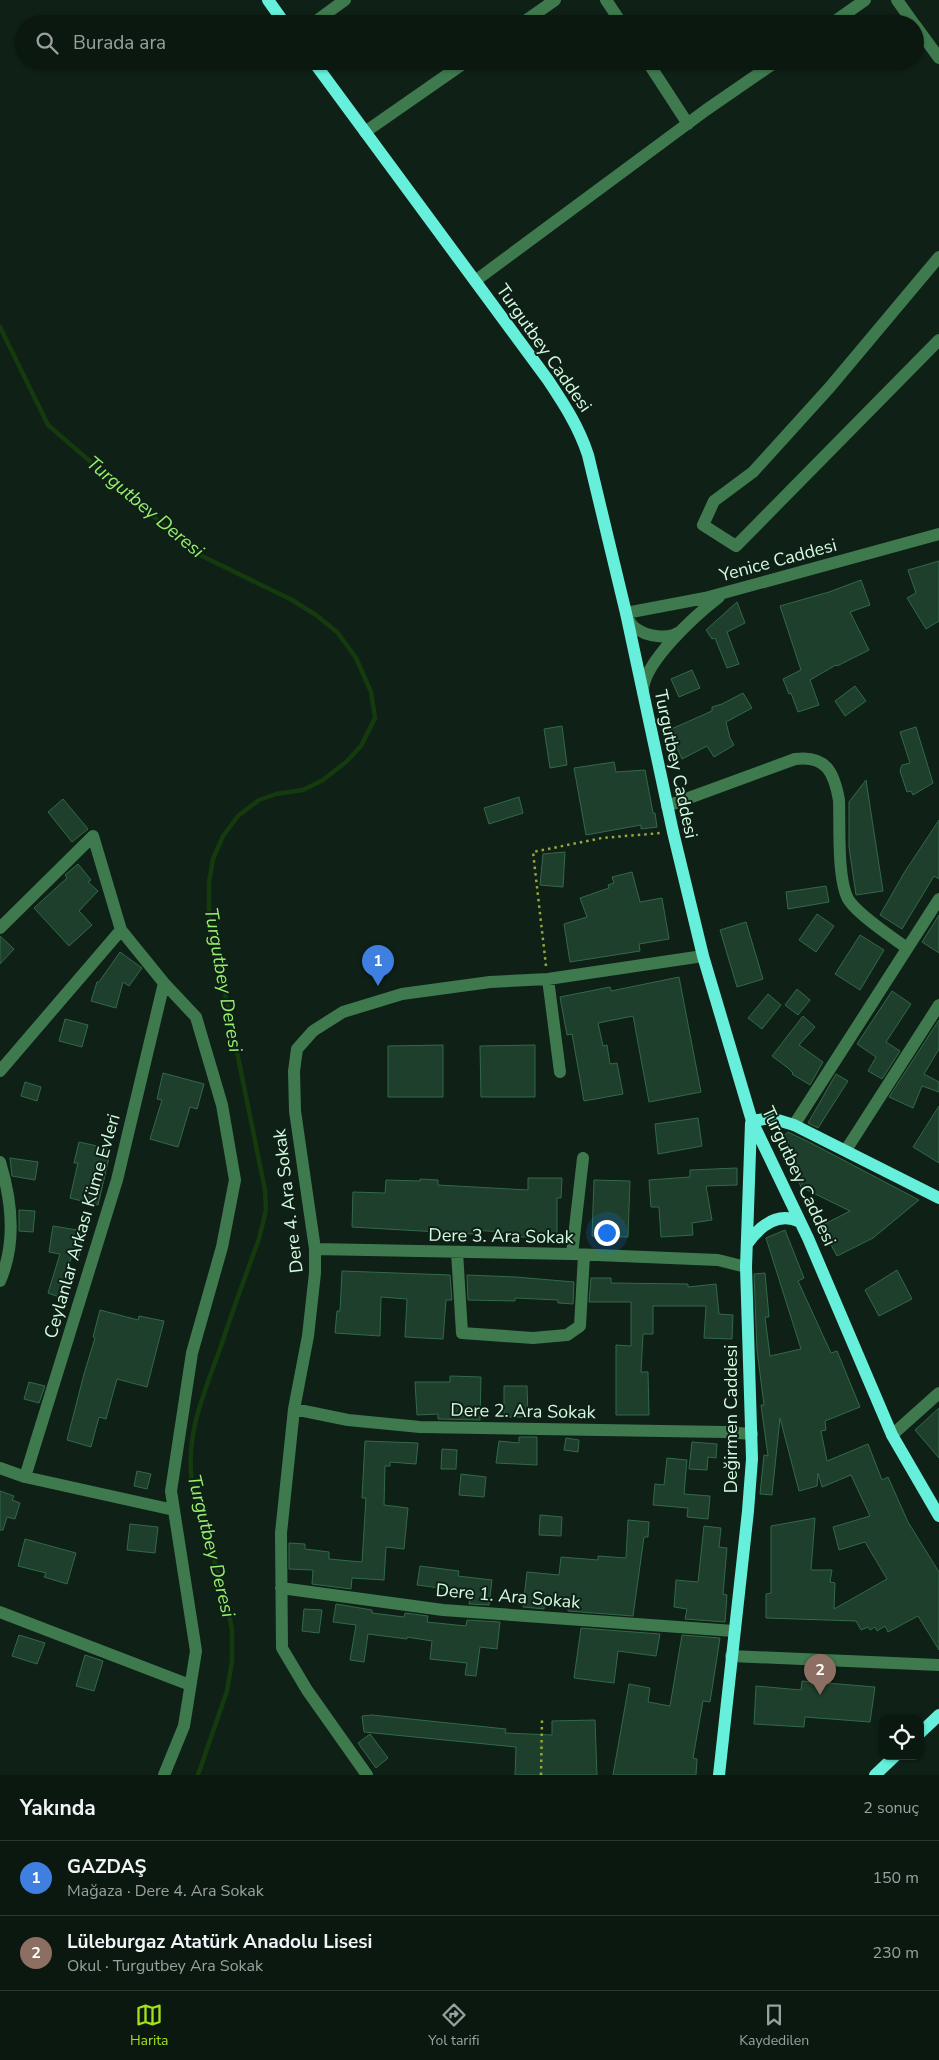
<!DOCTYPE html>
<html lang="tr">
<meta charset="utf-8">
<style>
body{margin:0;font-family:"Nunito Sans",sans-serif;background:#142119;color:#f1f3f6}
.controls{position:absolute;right:15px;bottom:15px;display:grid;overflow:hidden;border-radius:10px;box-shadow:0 1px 4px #0004}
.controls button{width:45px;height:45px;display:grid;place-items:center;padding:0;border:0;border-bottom:1px solid #2b3730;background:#0b1810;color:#f1f3f6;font:25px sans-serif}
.you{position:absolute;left:606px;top:1232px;width:18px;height:18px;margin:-12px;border:4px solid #fff;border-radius:50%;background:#1a73e8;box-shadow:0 0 0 8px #1a73e833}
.badge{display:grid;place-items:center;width:32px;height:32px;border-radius:50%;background:#a1e218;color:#fff;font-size:16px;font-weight:700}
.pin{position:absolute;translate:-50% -41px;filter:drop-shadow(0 1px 2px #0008)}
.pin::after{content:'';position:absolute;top:26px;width:18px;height:15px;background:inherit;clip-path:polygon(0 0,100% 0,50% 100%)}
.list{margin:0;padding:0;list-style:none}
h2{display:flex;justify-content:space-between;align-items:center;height:65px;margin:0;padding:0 20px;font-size:21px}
h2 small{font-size:16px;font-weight:400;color:#9aa09f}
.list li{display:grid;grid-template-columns:32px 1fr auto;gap:15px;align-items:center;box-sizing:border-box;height:75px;padding:0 20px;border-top:1px solid #2b3730}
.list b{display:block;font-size:19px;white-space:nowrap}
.list p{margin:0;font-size:16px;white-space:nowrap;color:#9aa09f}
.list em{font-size:16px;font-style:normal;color:#9aa09f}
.icon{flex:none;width:28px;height:28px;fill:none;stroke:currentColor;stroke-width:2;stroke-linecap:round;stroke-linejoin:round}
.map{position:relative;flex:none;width:939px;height:1775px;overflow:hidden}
.search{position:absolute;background:#0b1810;box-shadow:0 1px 4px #0004;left:15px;right:15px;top:15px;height:55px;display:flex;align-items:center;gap:12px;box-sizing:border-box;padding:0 18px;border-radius:28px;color:#9aa09f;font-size:19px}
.sheet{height:215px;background:#0b1810}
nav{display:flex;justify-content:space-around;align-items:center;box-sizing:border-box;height:70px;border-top:1px solid #2b3730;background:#0b1810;font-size:14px;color:#9aa09f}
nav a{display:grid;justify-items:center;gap:2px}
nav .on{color:#a1e218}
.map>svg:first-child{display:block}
</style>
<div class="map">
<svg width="939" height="1775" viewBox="0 0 939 1775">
<rect width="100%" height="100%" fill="#0f2016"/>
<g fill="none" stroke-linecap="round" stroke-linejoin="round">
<path stroke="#153a0e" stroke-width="4.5" d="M0,327L48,425L196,553L292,600L316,615L337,632L356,658L371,692L375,718L361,746L346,762L323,780L303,790L276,794L259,800L238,816L223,836L213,859L209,882V914L265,1190L266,1210L259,1239C246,1274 233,1310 221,1346C205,1391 185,1434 192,1482L226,1601L232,1629V1661L227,1691L198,1775"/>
</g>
<path fill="#1d3f2c" stroke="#326949" d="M939,561V621L926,629L907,598L916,593L908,570Z
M861,580L870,605L850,612L869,650L837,666L836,665L810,680L819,705L798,712L791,693L789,694L783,679L801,670L780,606L829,592Z
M737,602L745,623L727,632L739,664L727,668L715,638L712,639L706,630Z
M692,670L700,688L679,697L671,679Z
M855,686L866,701L845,716L835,701Z
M743,693L752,708L726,722L730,738L734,745L714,757L707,746L682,759L669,730L712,711V707L722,704Z
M562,726L567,765L550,768L544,729Z
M916,727L933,783L913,795L911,791L907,792L900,771L902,765L910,763L900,732Z
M614,762L616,772L645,770L653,813H655L657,827L641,829V825L586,835L574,768Z
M866,780L883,891L856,895L849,847V802Z
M519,797L523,813L489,824L484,808Z
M63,799L88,829L72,842L48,812Z
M939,820V879L934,876L902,929L880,915L904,873Z
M565,852L563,887L540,885L543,854Z
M78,864L91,880L88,882L98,891L79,911L92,925L69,946L34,908L67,878L65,875Z
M632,872L640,902L662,898L669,939L639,944L640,951L570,962L564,924L587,917L580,898L609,888L608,885L614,883L612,877Z
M826,886L829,902L788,909L786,892Z
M817,914L834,926L816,952L799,940Z
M939,915V953L922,942Z
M746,922L763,979L737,987L720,930Z
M860,935L884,950L860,990L835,974Z
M0,936L14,949L0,964Z
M120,952L142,968L129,986L123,982L116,1008L91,1001L97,982H99Z
M679,977L701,1092L649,1102L633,1016L598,1023L603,1046L607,1045L610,1064L617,1063L623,1094L584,1101L572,1034L567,1035L560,997L610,987L611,991Z
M797,989L810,1000L798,1015L785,1005Z
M892,991L911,1004L886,1042L900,1051L882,1079L868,1071L876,1057L857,1044Z
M768,994L781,1005L762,1029L748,1018Z
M803,1016L815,1027L799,1045L823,1062L810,1085L792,1074L793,1073L788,1068L772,1056Z
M65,1019L88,1025L82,1047L59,1041Z
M939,1020V1049L924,1074L939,1082V1092L922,1086L913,1108L889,1097Z
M443,1045V1097H388V1046Z
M535,1045V1097H481L480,1046Z
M163,1073L204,1084L197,1109L190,1107L178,1147L150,1139L162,1100L157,1099Z
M836,1074L848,1081L818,1128L808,1123Z
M25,1082L41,1087L37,1101L21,1096Z
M939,1106V1163L913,1147Z
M698,1118L702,1146L658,1154L655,1124Z
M788,1132L809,1142L919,1200L873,1238L837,1256L821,1226L850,1211L801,1187L780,1139Z
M79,1142L111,1149L98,1205L70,1198L78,1163H74Z
M10,1158L38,1162L35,1180L12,1176Z
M737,1168V1185L706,1186L712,1220L692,1223L693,1235L661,1237L659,1207H651L649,1180L690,1177V1170Z
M528,1178H562L561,1198H557V1237H517V1233L473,1230V1234L352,1227L353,1192L385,1193L386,1180L420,1181V1179L438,1180V1185L528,1190Z
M594,1180L630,1181L628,1237L592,1236Z
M19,1210L35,1211L33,1232L19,1231Z
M53,1226L83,1231L79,1256L72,1255L59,1297L48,1293L60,1254L49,1252Z
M785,1230L804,1278L798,1281L831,1353L837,1351L860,1407L825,1421L826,1430L821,1431L827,1461L868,1444L882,1480L888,1477L908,1522L939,1572V1650L918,1616L888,1632L885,1626L877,1631L875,1627L870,1630L868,1627L861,1630L856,1621L766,1618V1594L771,1593V1526L815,1518L811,1570H832L830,1582L835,1583L834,1609L887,1579L865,1542L839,1550L833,1527L870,1516L851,1475L822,1487L818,1473L817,1486L799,1491L780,1418L772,1495L760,1494L764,1455L768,1456L761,1405H764L757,1350L754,1274L765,1273L769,1317H765L770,1356L801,1349L766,1238Z
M897,1270L912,1299L879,1316L865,1290Z
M342,1271L450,1275L452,1300H446L443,1339L405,1337L407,1299L381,1297L380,1336L335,1333L337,1311H340Z
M467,1275L516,1277L574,1282L573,1304L558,1303V1300L515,1298V1301L468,1300Z
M591,1278H611V1283L688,1284V1287L716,1284L719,1314L733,1315L732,1339L704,1338L706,1306H653V1334H643L641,1372H648L649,1415H616V1345L631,1346V1302H589Z
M100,1310L138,1320L139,1316L164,1321L147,1387L117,1379L106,1419L99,1417L91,1447L67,1440L84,1374L95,1338L93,1337Z
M450,1376L481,1377L480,1420L438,1419V1414L417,1415L415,1382H450Z
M29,1382L45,1386L39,1403L24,1399Z
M504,1386H527L528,1417H504Z
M939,1408V1458L915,1430Z
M519,1437H537V1465L496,1463L499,1441L519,1443Z
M566,1438L579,1440L578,1452L564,1450Z
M365,1441L418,1443L416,1464L390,1462V1466H385L384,1505L408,1508L404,1549L386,1547L384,1580L352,1578L351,1589L312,1584L313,1570L289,1569V1543L305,1544V1549L329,1552V1559L362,1562L366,1498H362Z
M692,1442L717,1444L716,1458L708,1457L707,1470L689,1469Z
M442,1449L457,1450L456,1469H441Z
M667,1458L687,1460L684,1494L710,1496L708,1519L687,1517L688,1508L653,1505L655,1484L664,1485Z
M137,1471L151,1474L147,1489L134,1486Z
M461,1474L486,1477L484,1497L459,1495Z
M0,1491L14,1496L12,1500L20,1503L15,1519L7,1517L3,1530H0Z
M540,1515L562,1517L561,1536L539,1535Z
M628,1520L649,1522L648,1537H644L633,1616L568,1611L569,1598L545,1596L544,1609L523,1607L527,1572L559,1575L561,1557L598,1560V1556L626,1558Z
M130,1524L158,1527L155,1553L127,1550Z
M704,1526L721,1528L719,1547L727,1548L723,1594L727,1595L725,1622L685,1619L687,1609L674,1607L676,1580L698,1582Z
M25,1539L76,1553L67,1584L44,1577L46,1573L18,1566Z
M420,1566L459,1571L458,1576L492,1580L489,1605L469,1604L471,1592L417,1585Z
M336,1604L372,1610V1613L404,1617L405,1613L428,1616L427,1622L466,1626L467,1620L500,1622L497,1649L480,1647L476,1676L465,1675L467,1663L430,1659L432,1641L407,1637V1639L368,1634L364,1662L350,1660L356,1625L333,1622Z
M304,1609L322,1610L319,1633L302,1631Z
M581,1628L660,1634L656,1656L618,1651L614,1683L574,1678Z
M19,1635L45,1643L37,1664L12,1656Z
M682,1635L720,1638L710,1702L703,1701L693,1758L697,1759L696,1775H613L629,1684L650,1688L648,1702L670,1706Z
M85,1655L103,1661L94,1691L76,1686Z
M802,1681L875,1687L870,1722L805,1717L804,1727L754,1724L756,1686L801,1690Z
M372,1715L506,1729L505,1733L552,1735V1721L595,1720L597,1775H515L516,1747L364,1732L362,1716Z
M370,1734L388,1758L376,1768L358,1743Z"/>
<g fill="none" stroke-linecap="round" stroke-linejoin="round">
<path stroke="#96a73b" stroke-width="2.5" stroke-dasharray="2.5 4" stroke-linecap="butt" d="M546,966L533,852L602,838L661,833
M541,1775L542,1719"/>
<path stroke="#3f7a4e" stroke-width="12" d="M606,0L622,24
M897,0L914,24
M312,24L345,0
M521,24L555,0
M831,24L865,0
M915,25L939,58
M647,61L688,124
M365,132L467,61
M939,257L830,387L753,472L714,501L703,525L736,546L939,340
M475,281L706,110L777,61
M681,631C669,640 646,637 634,627C630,624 628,618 626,613L705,598L939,534
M643,692C642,663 697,614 719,597
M667,806L795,759C826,755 834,772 839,800C840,825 837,878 848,899C857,914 893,938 907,948
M0,928L93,836L121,930L164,983L196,1017L222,1105L235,1180L222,1247L192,1353L171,1491L196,1651L184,1726L164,1775
M548,979L560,1072
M0,1071L121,930
M794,1125L939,899
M846,1150L939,1005
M0,1162C12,1201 17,1242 0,1281
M315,1249L572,1254L718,1260L746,1267
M457,1252L462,1333L533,1338L567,1335L580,1326L584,1255
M572,1254L583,1158
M294,1409L348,1420L420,1427L725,1432L752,1434
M892,1435L939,1393
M0,1468L25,1477L174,1510
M25,1477L117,1180L164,983
M281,1588L443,1610L734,1631
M0,1612L190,1685
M731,1656L939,1665
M367,1775L307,1690L282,1648L281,1533L294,1409L308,1336L315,1273V1249L295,1111L294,1071L297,1049L313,1031L343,1012L402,994L490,982L548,979L703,956"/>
<path stroke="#66efda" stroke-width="12" d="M268,0L285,24
M313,61L548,380C564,404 579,427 588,455L626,613L673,832L703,956L752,1121L808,1238L892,1435L939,1516
M752,1121L771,1118L794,1125L939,1198
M747,1244C760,1226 778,1211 800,1222
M920,1733L939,1715
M719,1775L748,1511L752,1459L746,1267L751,1123
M875,1775L895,1756"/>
</g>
<g text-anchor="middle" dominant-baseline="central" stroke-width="4" stroke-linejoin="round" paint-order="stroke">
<g font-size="18" fill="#d3fae0" stroke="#0f2016">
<text transform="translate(544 348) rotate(55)">Turgutbey Caddesi</text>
<text transform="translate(778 560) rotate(-15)">Yenice Caddesi</text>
<text transform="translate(676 764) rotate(78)">Turgutbey Caddesi</text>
<text transform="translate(799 1176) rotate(65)">Turgutbey Caddesi</text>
<text transform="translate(288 1201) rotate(-97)">Dere 4. Ara Sokak</text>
<text transform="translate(82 1226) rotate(-74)">Ceylanlar Arkası Küme Evleri</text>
<text transform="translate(501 1236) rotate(1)">Dere 3. Ara Sokak</text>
<text transform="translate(523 1411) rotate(1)">Dere 2. Ara Sokak</text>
<text transform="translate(731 1419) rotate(-90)">Değirmen Caddesi</text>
<text transform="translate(508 1596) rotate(5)">Dere 1. Ara Sokak</text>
</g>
<g font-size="19" font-style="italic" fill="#96ef6c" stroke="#0f2016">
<text transform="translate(145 507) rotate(40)">Turgutbey Deresi</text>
<text transform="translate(223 980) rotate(80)">Turgutbey Deresi</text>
<text transform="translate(211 1546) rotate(76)">Turgutbey Deresi</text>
</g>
</g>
</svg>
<div class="controls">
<button><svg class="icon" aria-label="locate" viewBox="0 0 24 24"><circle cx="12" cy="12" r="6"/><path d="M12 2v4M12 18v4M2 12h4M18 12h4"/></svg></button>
</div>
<div class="you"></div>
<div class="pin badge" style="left:378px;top:986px;background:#3f7fe0">1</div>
<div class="pin badge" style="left:820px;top:1695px;background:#8d6e63">2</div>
<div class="search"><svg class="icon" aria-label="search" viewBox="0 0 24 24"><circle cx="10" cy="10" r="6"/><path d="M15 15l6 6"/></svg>Burada ara</div>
</div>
<section class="sheet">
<h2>Yakında<small>2 sonuç</small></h2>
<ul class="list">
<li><span class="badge" style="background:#3f7fe0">1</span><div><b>GAZDAŞ</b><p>Mağaza · Dere 4. Ara Sokak</p></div><em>150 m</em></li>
<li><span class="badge" style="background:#8d6e63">2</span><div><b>Lüleburgaz Atatürk Anadolu Lisesi</b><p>Okul · Turgutbey Ara Sokak</p></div><em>230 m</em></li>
</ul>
</section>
<nav>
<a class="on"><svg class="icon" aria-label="map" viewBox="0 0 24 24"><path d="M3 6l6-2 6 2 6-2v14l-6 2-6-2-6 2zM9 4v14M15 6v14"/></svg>Harita</a>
<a><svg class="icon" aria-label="directions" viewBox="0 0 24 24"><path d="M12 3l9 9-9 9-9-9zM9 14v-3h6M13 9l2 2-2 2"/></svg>Yol tarifi</a>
<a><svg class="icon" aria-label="saved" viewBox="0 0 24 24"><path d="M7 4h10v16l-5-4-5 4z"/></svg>Kaydedilen</a>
</nav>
